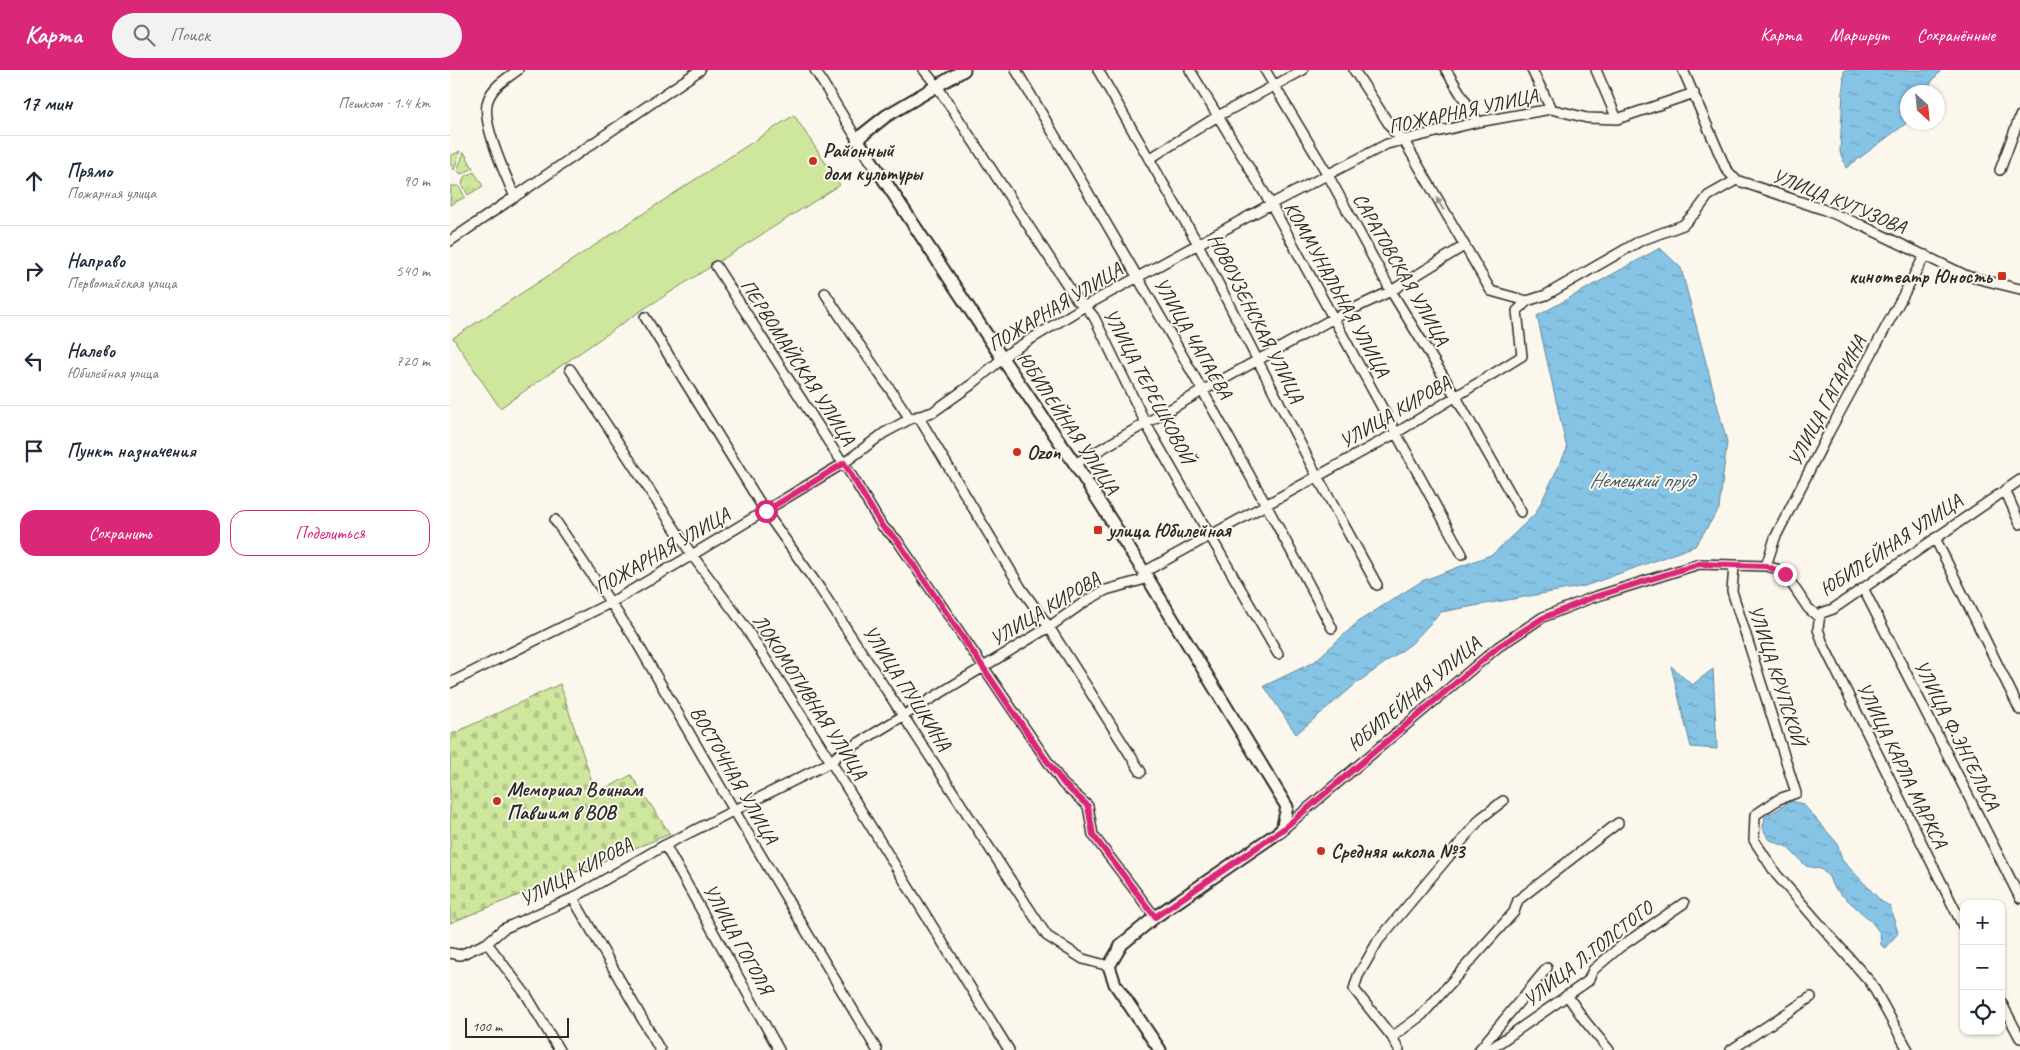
<!DOCTYPE html>
<html lang="ru">
<meta charset="utf-8">
<style>
body{margin:0;font-family:Caveat,sans-serif;background:#f2f2f3;color:#1f2937}
.controls{position:absolute;right:15px;bottom:15px;display:grid;overflow:hidden;border-radius:10px;box-shadow:0 1px 4px #0004}
.controls button{width:45px;height:45px;display:grid;place-items:center;padding:0;border:0;border-bottom:1px solid #e0e1e3;background:#fff;color:#1f2937;font:25px sans-serif}
.compass{position:absolute;left:1450px;top:15px;width:45px;height:45px;border-radius:50%;background:#fff;box-shadow:0 1px 4px #0004;rotate:153deg}
.scale{position:absolute;left:15px;bottom:12px;width:104px;box-sizing:border-box;padding-left:5px;border:2px solid #2b2b2b;border-top:0;font-size:14px;line-height:18px;white-space:nowrap;color:#2b2b2b;-webkit-text-stroke:4px #fbf7ec;paint-order:stroke}
.stop{position:absolute;width:15px;height:15px;margin:-11px;border:4px solid #db2777;border-radius:50%;background:#fff}
.stop.end{background:#db2777;border-color:#fff;box-shadow:0 1px 5px #0008}
.list{margin:0;padding:0;list-style:none}
h2{display:flex;justify-content:space-between;align-items:center;height:65px;margin:0;padding:0 20px;font-size:21px}
h2 small{font-size:16px;font-weight:400;color:#747a83}
.list li{display:grid;grid-template-columns:32px 1fr auto;gap:15px;align-items:center;box-sizing:border-box;height:90px;padding:0 20px;border-top:1px solid #e0e1e3}
.list b{display:block;font-size:19px;white-space:nowrap}
.list p{margin:0;font-size:16px;white-space:nowrap;color:#747a83}
.list em{font-size:16px;font-style:normal;color:#747a83}
.actions{display:flex;gap:10px;padding:15px 20px}
.actions a{flex:1;padding:11px 0;border:1px solid #db2777;border-radius:15px;text-align:center;font-size:18px;color:#db2777}
.actions .main{background:#db2777;color:#fff}
.icon{flex:none;width:28px;height:28px;fill:none;stroke:currentColor;stroke-width:2;stroke-linecap:round;stroke-linejoin:round}
.map{position:relative;flex:none;width:1570px;height:980px;overflow:hidden}
header{display:flex;align-items:center;gap:30px;box-sizing:border-box;height:70px;padding:0 25px;background:#db2777;color:#fff}
header strong{font-size:24px}
nav{display:flex;gap:28px;margin-inline-start:auto;font-size:18px}
.search{width:350px;height:45px;background:#f2f2f3;display:flex;align-items:center;gap:12px;box-sizing:border-box;padding:0 18px;border-radius:28px;color:#747a83;font-size:19px}
main{display:flex}
aside{flex:1;background:#fff}
.map>svg:first-child{display:block}
</style>
<header>
<strong>Карта</strong>
<div class="search"><svg class="icon" aria-label="search" viewBox="0 0 24 24"><circle cx="10" cy="10" r="6"/><path d="M15 15l6 6"/></svg>Поиск</div>
<nav><a>Карта</a><a>Маршрут</a><a>Сохранённые</a></nav>
</header>
<main>
<aside>
<h2>17 мин<small>Пешком · 1.4 km</small></h2>
<ul class="list">
<li><svg class="icon" aria-label="ahead" viewBox="0 0 24 24"><path d="M12 20V5M6 11l6-6 6 6"/></svg><div><b>Прямо</b><p>Пожарная улица</p></div><em>90 m</em></li>
<li><svg class="icon" aria-label="right" viewBox="0 0 24 24"><path d="M7 20v-9h11M14 6l5 5-5 5"/></svg><div><b>Направо</b><p>Первомайская улица</p></div><em>540 m</em></li>
<li><svg class="icon" aria-label="left" viewBox="0 0 24 24"><path d="M17 20v-9H6M10 6l-5 5 5 5"/></svg><div><b>Налево</b><p>Юбилейная улица</p></div><em>720 m</em></li>
<li><svg class="icon" aria-label="arrive" viewBox="0 0 24 24"><path d="M6 21V4h12l-3 4 3 4H6"/></svg><div><b>Пункт назначения</b></div></li>
</ul>
<div class="actions"><a class="main">Сохранить</a><a>Поделиться</a></div>
</aside>
<div class="map">
<svg width="1570" height="980" viewBox="0 0 1570 980">
<defs>
<pattern id="grass-tufts" width="24" height="20" patternUnits="userSpaceOnUse" patternTransform="scale(1.25)"><rect width="24" height="20" fill="#cee79d"/><path d="M3 7l-1-3M5 7V3M7 7l1-3M15 17l-1-3M17 17v-4M19 17l1-3" fill="none" stroke="#b1c687"/></pattern>
<pattern id="cemetery-stones" width="16" height="16" patternUnits="userSpaceOnUse" patternTransform="scale(1.25)"><rect width="16" height="16" fill="#cee79d"/><path d="M2 7V4a2 2 0 0 1 4 0v3zM10 15v-3a2 2 0 0 1 4 0v3z" fill="#b1c687"/></pattern>
<pattern id="water-ripples" width="26" height="14" patternUnits="userSpaceOnUse" patternTransform="scale(1.25)"><rect width="26" height="14" fill="#86c4e6"/><path d="M2 4q2-2 4 0t4 0M15 11q2-2 4 0t4 0" fill="none" stroke="#6e9fbb"/></pattern>
</defs>
<rect width="100%" height="100%" fill="#fbf7ec"/>
<filter id="ink" filterUnits="userSpaceOnUse"><feTurbulence type="fractalNoise" baseFrequency=".02" numOctaves="2"/><feDisplacementMap in="SourceGraphic" scale="10" xChannelSelector="R" yChannelSelector="G"/><feConvolveMatrix kernelMatrix="1 2 1 2 8 2 1 2 1" color-interpolation-filters="sRGB"/></filter>
<g filter="url(#ink)">
<path fill="url(#grass-tufts)" stroke="#7c8964" d="M10,81L4,100L0,93V86Z
M14,82L23,98L12,104L7,101Z
M24,102L33,116L18,125L12,114L14,107Z
M1,116H9L15,127L0,135Z"/>
<path fill="url(#cemetery-stones)" stroke="#7c8964" d="M110,614L146,724L181,705L220,764L0,853V665Z"/>
<path fill="#cee79d" stroke="#7c8964" d="M344,45L390,115L189,242L50,338L3,268Z"/>
<path fill="url(#water-ripples)" stroke="#62879b" d="M1394,0H1491L1474,22H1458V52L1396,98L1390,82Z
M1210,178L1231,198L1277,372L1269,439L1245,476L1135,516L991,542L961,574L907,613L846,664L814,616L864,592L909,551L972,511L1043,484L1086,443L1117,379L1087,246Z
M1221,596L1242,615L1263,599L1267,679L1241,677Z
M1341,731L1353,734L1387,773L1392,790L1432,832L1440,836L1448,863L1436,878L1431,875L1430,863L1421,851L1383,817L1379,807L1371,799L1356,796L1337,777L1318,769L1313,758L1315,747Z"/>
<g fill="none" stroke-linecap="round" stroke-linejoin="round">
<defs>
<path id="minor" d="M365,0L407,69
M474,0L487,16L627,230L635,236L644,247L696,354L828,584
M566,0C675,184 783,369 882,558
M648,0L748,174L867,406L927,515
M740,0L821,134L1012,484
M815,0L878,105L941,221L1006,327L1071,442
M904,0L944,62L953,69L1041,221L1077,231
M996,0L1028,52
M1082,0L1101,39
M1146,0L1167,49
M1233,0L1276,99L1286,110L1372,139L1411,155L1517,206L1570,219
M699,89L768,46L853,0
M1550,100L1570,46
M65,127C56,106 30,51 38,30C43,16 56,9 68,0
M0,171L250,0
M266,196L387,385L394,393L432,456L447,470L613,714L638,736L643,765L705,847
M375,223C402,266 432,306 460,349
M195,247L315,441L371,520L597,866L633,889L659,896
M120,299L242,485L294,555L381,692L559,980
M468,346L571,518L599,557L691,702
M625,394L752,321L884,248L941,221L1014,176
M1555,420L1570,454
M105,450L183,566L284,740L427,980
M1485,468L1570,640
M1284,496L1282,521L1346,723L1329,729L1305,745L1304,770L1326,804L1421,913L1458,980
M1316,496L1325,468L1378,364L1475,185
M1413,518L1570,828
M1370,544L1368,559L1373,574L1514,858
M0,613L160,533L242,485L394,393L434,363L460,349L483,342L521,315L560,282L635,236L821,134L937,74L1028,52L1101,39L1137,48L1167,49L1244,23
M832,760L1048,577L1093,547L1141,528L1249,494L1316,496L1327,499L1335,504L1358,538L1366,545L1383,539L1570,410
M215,775L329,980
M123,828L210,980
M37,873L77,926L109,980
M0,883L10,885L37,873L53,859L123,828L215,775L381,692L387,686L599,557L636,531L656,520L692,510L694,502L946,363L1072,286L1067,241L1077,231L1096,225L1190,171L1233,155L1247,141L1258,126L1286,110
M1117,925L1135,951L1159,980
M1551,932L1570,968
M942,967L972,945L1064,842L1068,830L1168,753
M949,980L942,967L904,919L908,906L928,871L1031,748L1053,731
M1029,980L1097,898
M1039,980L1138,911L1143,900L1170,877L1234,833
M1281,980L1361,927"/>
<path id="major" d="M514,0L436,46L407,69L552,288L625,394L694,502L837,737L832,760L705,847L672,874L659,896L665,914L710,980"/>
</defs>
<use href="#minor" stroke="#2b2b2b" stroke-width="12"/>
<use href="#major" stroke="#2b2b2b" stroke-width="15"/>
<use href="#minor" stroke="#fbf7ec" stroke-width="9"/>
<use href="#major" stroke="#fbf7ec" stroke-width="11"/>
</g>
<defs><path id="oneway-solid" d="M-6-.8H1V-3.2L6.5 0L1 3.2V.8H-6Z" transform="scale(1.25)"/></defs>
<use fill="#93918c" href="#oneway-solid" transform="translate(990 134) rotate(-120)"/>
</g>
<g fill="none" stroke-linecap="round" stroke-linejoin="round" filter="url(#ink)">
<path stroke="#db2777" stroke-width="6" d="M316,441L394,393L432,456L447,470L589,680L614,714L638,736L643,765L705,847L832,760L1048,577L1093,548L1141,528L1249,494L1316,496L1335,504"/>
</g>
<g fill="#c8321e" stroke="#fbf7ec" stroke-width="2">
<circle cx="363" cy="91" r="5"/>
<rect x="1547" y="201" width="10" height="10" rx="2.5"/>
<circle cx="567" cy="382" r="5"/>
<rect x="643" y="455" width="10" height="10" rx="2.5"/>
<circle cx="47" cy="731" r="5"/>
<circle cx="871" cy="781" r="5"/>
</g>
<g text-anchor="middle" dominant-baseline="central" stroke-width="4" stroke-linejoin="round" paint-order="stroke">
<g font-size="20" fill="#2b2b2b" stroke="#fbf7ec">
<text transform="translate(1013 41) rotate(-12)">ПОЖАРНАЯ УЛИЦА</text>
<text transform="translate(1389 131) rotate(22)">УЛИЦА КУТУЗОВА</text>
<text transform="translate(951 199) rotate(60)">САРАТОВСКАЯ УЛИЦА</text>
<text transform="translate(887 219) rotate(61)">КОММУНАЛЬНАЯ УЛИЦА</text>
<text transform="translate(605 237) rotate(-31)">ПОЖАРНАЯ УЛИЦА</text>
<text transform="translate(806 248) rotate(63)">НОВОУЗЕНСКАЯ УЛИЦА</text>
<text transform="translate(743 268) rotate(60)">УЛИЦА ЧАПАЕВА</text>
<text transform="translate(348 292) rotate(57)">ПЕРВОМАЙСКАЯ УЛИЦА</text>
<text transform="translate(699 316) rotate(62)">УЛИЦА ТЕРЕШКОВОЙ</text>
<text transform="translate(1377 331) rotate(-62)">УЛИЦА ГАГАРИНА</text>
<text transform="translate(945 342) rotate(-30)">УЛИЦА КИРОВА</text>
<text transform="translate(618 353) rotate(56)">ЮБИЛЕЙНАЯ УЛИЦА</text>
<text transform="translate(1441 475) rotate(-34)">ЮБИЛЕЙНАЯ УЛИЦА</text>
<text transform="translate(212 481) rotate(-30)">ПОЖАРНАЯ УЛИЦА</text>
<text transform="translate(595 539) rotate(-31)">УЛИЦА КИРОВА</text>
<text transform="translate(1327 605) rotate(72)">УЛИЦА КРУПСКОЙ</text>
<text transform="translate(457 618) rotate(57)">УЛИЦА ПУШКИНА</text>
<text transform="translate(964 624) rotate(-40)">ЮБИЛЕЙНАЯ УЛИЦА</text>
<text transform="translate(360 627) rotate(57)">ЛОКОМОТИВНАЯ УЛИЦА</text>
<text transform="translate(1507 665) rotate(63)">УЛИЦА Ф.ЭНГЕЛЬСА</text>
<text transform="translate(1452 695) rotate(64)">УЛИЦА КАРЛА МАРКСА</text>
<text transform="translate(284 705) rotate(60)">ВОСТОЧНАЯ УЛИЦА</text>
<text transform="translate(126 802) rotate(-28)">УЛИЦА КИРОВА</text>
<text transform="translate(288 869) rotate(61)">УЛИЦА ГОГОЛЯ</text>
<text transform="translate(1138 884) rotate(-38)">УЛИЦА Л.ТОЛСТОГО</text>
</g>
<g font-size="20" font-weight="bold" fill="#2b2b2b" stroke="#fbf7ec" text-anchor="start">
<text x="373" y="80">Районный<tspan x="373" dy="23">дом культуры</tspan></text>
<text x="1542" y="206" text-anchor="end">кинотеатр Юность</text>
<text x="577" y="382">Ozon</text>
<text x="658" y="460">улица Юбилейная</text>
<text x="57" y="719">Мемориал Воинам<tspan x="57" dy="23">Павшим в ВОВ</tspan></text>
<text x="881" y="781">Средняя школа №3</text>
</g>
<g font-size="21" font-style="italic" fill="#465963" stroke="#fbf7ec">
<text x="1191" y="410">Немецкий пруд</text>
</g>
</g>
</svg>
<div class="controls">
<button>+</button>
<button>−</button>
<button><svg class="icon" aria-label="locate" viewBox="0 0 24 24"><circle cx="12" cy="12" r="6"/><path d="M12 2v4M12 18v4M2 12h4M18 12h4"/></svg></button>
</div>
<svg class="compass" viewBox="-18 -18 36 36"><path d="M0-13l5 13h-10z" fill="#e53935"/><path d="M0 13l5-13h-10z" fill="#747a83"/></svg>
<div class="scale">100 m</div>
<div class="stop" style="left:316px;top:441px"></div>
<div class="stop end" style="left:1335px;top:504px"></div>
</div>
</main>
